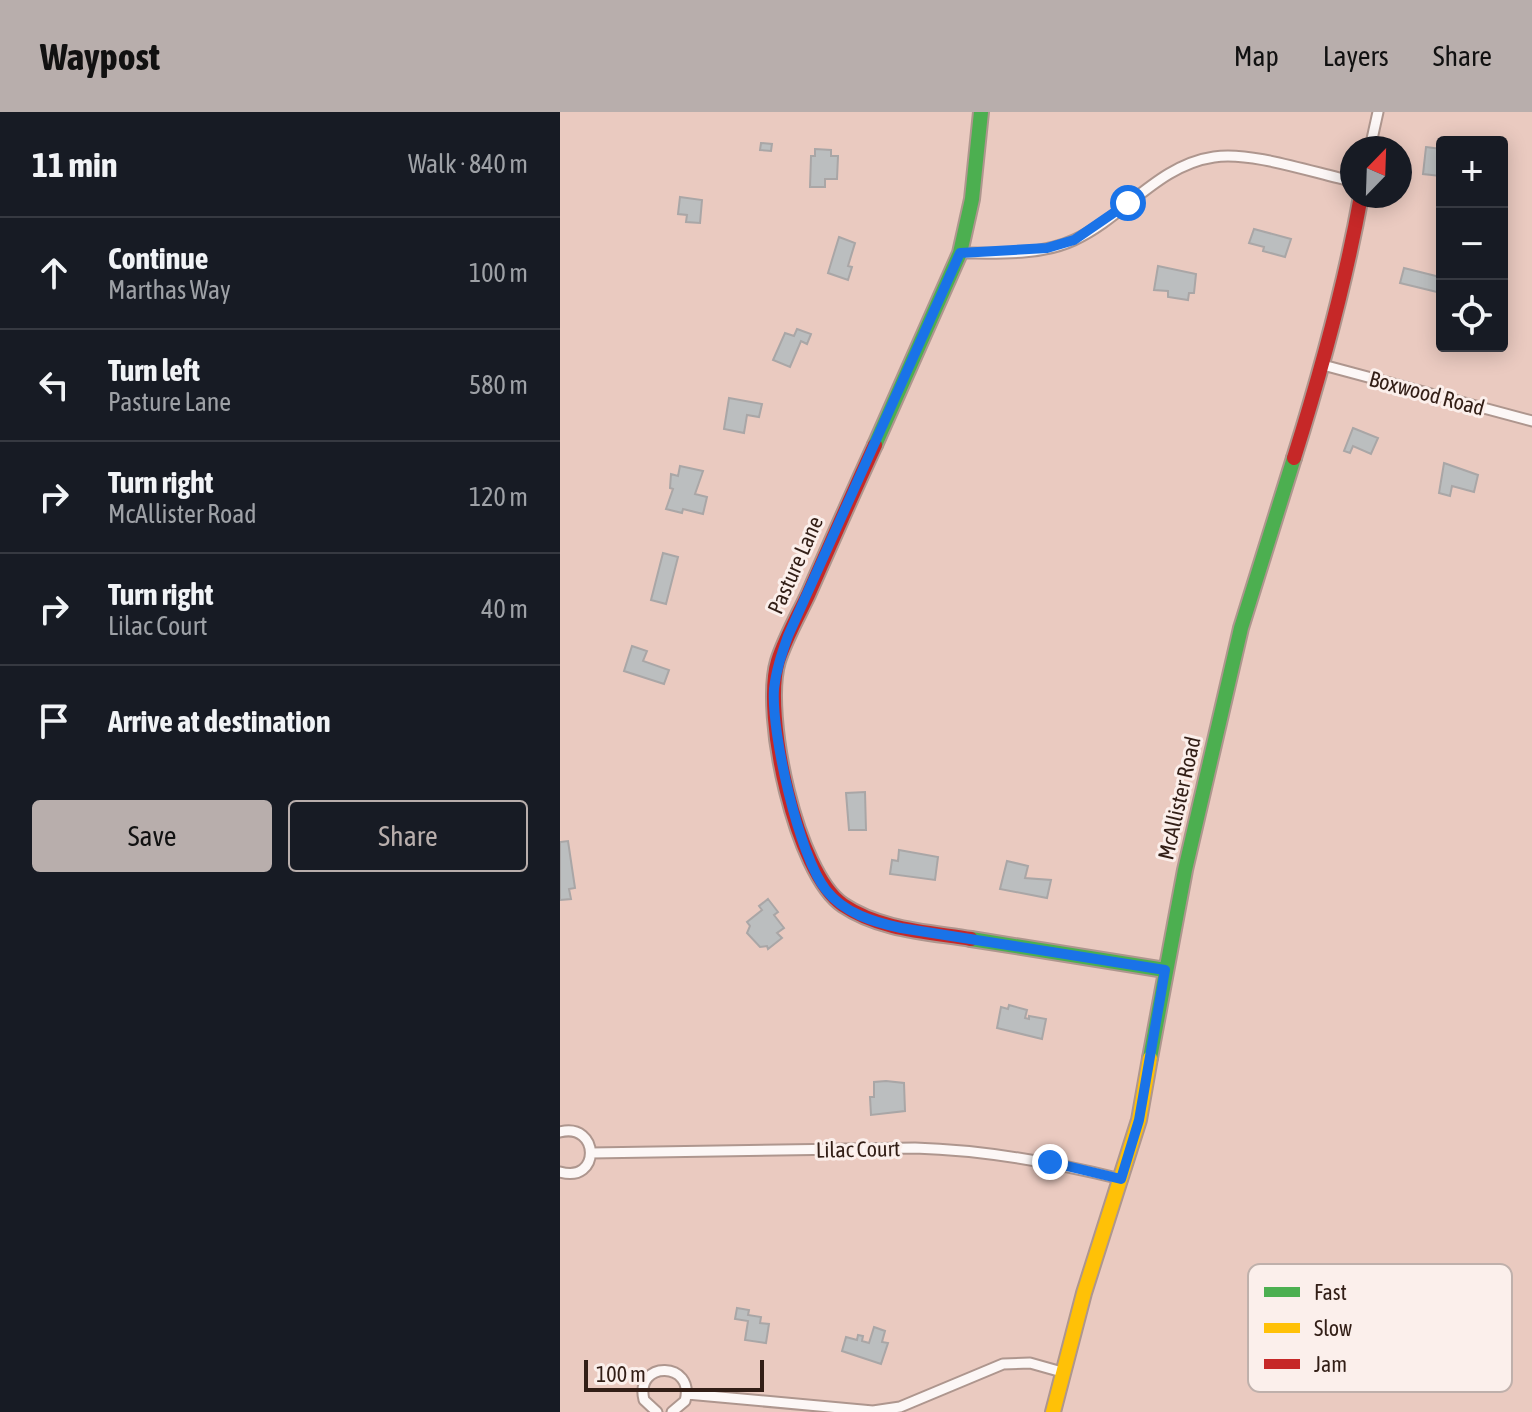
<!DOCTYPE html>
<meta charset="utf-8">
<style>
body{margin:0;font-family:"Asap Condensed",sans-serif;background:#20242c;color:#f1f3f6}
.controls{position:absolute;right:24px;top:24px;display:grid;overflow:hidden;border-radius:8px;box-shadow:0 4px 20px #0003}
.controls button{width:72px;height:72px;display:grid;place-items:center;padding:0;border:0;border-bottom:2px solid #363941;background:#171b24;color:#f1f3f6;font:40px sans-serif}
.compass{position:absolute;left:780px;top:24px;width:72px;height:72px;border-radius:50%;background:#171b24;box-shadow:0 4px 20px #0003;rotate:23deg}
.scale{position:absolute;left:24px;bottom:20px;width:180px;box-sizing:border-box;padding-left:8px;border:4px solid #321e16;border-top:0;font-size:22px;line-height:28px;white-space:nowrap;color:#321e16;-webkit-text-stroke:6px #fbefeb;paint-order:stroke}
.stop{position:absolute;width:24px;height:24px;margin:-18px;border:6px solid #1a73e8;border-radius:50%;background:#fff}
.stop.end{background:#1a73e8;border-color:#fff;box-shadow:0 2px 8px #0008}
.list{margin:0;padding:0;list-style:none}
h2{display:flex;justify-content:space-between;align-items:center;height:104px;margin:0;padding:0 32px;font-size:34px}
h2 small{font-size:26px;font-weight:400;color:#9ea1a6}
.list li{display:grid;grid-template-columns:52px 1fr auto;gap:24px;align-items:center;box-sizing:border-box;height:112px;padding:0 32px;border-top:2px solid #363941}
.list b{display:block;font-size:30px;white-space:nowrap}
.list p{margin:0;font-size:26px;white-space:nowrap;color:#9ea1a6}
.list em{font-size:26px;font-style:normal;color:#9ea1a6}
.actions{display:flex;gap:16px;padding:24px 32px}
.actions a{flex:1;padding:18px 0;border:2px solid #b8aeac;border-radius:8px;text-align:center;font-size:28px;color:#b8aeac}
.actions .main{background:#b8aeac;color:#111}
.icon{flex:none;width:44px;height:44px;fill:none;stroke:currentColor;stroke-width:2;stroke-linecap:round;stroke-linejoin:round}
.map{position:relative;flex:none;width:972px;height:1300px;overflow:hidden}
header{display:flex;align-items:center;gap:48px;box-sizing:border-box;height:112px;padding:0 40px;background:#b8aeac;color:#111}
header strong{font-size:38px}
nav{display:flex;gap:44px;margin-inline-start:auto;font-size:28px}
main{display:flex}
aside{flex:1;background:#171b24}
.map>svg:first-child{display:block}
</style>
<header>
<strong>Waypost</strong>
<nav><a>Map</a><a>Layers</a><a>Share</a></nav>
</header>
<main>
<aside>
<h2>11 min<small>Walk · 840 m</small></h2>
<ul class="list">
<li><svg class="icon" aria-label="ahead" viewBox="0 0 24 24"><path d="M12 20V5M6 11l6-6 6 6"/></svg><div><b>Continue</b><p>Marthas Way</p></div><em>100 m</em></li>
<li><svg class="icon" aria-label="left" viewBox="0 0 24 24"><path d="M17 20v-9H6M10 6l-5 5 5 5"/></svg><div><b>Turn left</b><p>Pasture Lane</p></div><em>580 m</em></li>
<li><svg class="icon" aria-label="right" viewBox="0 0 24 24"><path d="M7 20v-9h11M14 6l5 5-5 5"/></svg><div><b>Turn right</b><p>McAllister Road</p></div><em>120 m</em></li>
<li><svg class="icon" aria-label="right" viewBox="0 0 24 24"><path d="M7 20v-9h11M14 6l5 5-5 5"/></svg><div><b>Turn right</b><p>Lilac Court</p></div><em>40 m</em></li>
<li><svg class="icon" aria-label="arrive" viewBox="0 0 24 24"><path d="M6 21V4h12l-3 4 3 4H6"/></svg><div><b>Arrive at destination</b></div></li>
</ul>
<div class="actions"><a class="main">Save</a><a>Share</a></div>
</aside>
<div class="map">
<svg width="972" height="1300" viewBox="0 0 972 1300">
<rect width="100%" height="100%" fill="#eacac0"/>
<path fill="#bbbebf" stroke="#a9a6a6" stroke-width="2" d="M201,31L212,32L211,39L200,38Z
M866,35L882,37L880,64L863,62Z
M255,37L271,38V44H278L277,67H265V75H250L251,44H255Z
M120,85L142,88L140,111L126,110L127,103L118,102Z
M694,117L731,127L725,145L703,139L704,135L689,131Z
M279,125L295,131L288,154L292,155L288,168L268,161Z
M598,154L636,162L634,181H629L628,188L608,185V179L594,178Z
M844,156L880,165L877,180L840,171Z
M237,217L251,222L247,232L241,229L230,255L213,248L225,221L234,224Z
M169,286L202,292L199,305L187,303L184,321L164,317Z
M793,316L818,326L811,342L793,334L790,341L784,339Z
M884,351L918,363L914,380L892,374L890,384L879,381Z
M120,354L143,359L135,382L147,385L143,402L123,397L122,401L106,397L113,377L110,376L111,362L118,364Z
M103,441L118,445L106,492L91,488Z
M72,534L87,539L83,549L109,558L104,572L64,559Z
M305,680L306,718H289L286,681Z
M8,729L15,776L9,777L11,787L0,788V730Z
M339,738L378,745L375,768L330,762L332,748L338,749Z
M447,749L468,754L465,766L491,768L487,786L440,777Z
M208,787L218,800L214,803L224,816L217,821L222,826L208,837L207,834L200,835L187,821L190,814L187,810L202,798L199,794Z
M449,893L467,898L465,906L469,907V904L486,907L482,927L437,916L441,895L448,897Z
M326,969L344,971L345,999L311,1003L310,985H314V970Z
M177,1196L189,1198L188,1203L201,1205L200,1211L209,1212L206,1231L185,1228L188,1209L175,1207Z
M314,1215L325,1219L322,1230L328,1231L321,1252L282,1239L286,1225L297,1228L298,1223L303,1224L302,1229L309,1231Z"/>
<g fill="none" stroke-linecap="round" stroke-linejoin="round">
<defs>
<path id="street" d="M810,36L818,0
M400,141C437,141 480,144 514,128C564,105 598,53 654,45C691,39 754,61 792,69
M763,253L972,309
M0,1020C40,1010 41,1072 0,1060
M31,1041L355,1036C426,1038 492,1050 561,1067
M127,1282L313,1299L340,1295L443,1252L470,1251L502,1260
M97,1300L84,1288C74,1248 136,1249 125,1289L112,1300"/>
<path id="fast" d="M315,333L400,141L412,87L421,0
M411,827L605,858
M590,946L625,758L681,516L734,346"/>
<path id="slow" d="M493,1300L524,1181L579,1008L590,946"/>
<path id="jam" d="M315,333C292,383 270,433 248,483C238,504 225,527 218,549C202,602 236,761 283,793C320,818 368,820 411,827
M734,346C761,260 785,173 801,84"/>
</defs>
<use href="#street" stroke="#ae968e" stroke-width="13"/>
<use href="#fast" stroke="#ae968e" stroke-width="18"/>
<use href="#slow" stroke="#ae968e" stroke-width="18"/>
<use href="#jam" stroke="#ae968e" stroke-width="18"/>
<use href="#street" stroke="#fcf7f6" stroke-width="9"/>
<use href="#fast" stroke="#4caf50" stroke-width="14"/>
<use href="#slow" stroke="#ffc107" stroke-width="14"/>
<use href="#jam" stroke="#c62828" stroke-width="14"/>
</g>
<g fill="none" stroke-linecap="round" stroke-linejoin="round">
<path stroke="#1a73e8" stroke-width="10" d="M490,1050L561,1067L579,1008L605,858L341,816C313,810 284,801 266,778C239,744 211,621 214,577C216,558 222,541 228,524L400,141L487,136L514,128L568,91"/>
</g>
<g text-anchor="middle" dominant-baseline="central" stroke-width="6" stroke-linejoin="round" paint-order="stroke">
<g font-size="22" fill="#321e16" stroke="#fbefeb">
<text transform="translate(867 281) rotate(15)">Boxwood Road</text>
<text transform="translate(235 453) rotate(-66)">Pasture Lane</text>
<text transform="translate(619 686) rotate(-77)">McAllister Road</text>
<text transform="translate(298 1037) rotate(-1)">Lilac Court</text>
</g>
</g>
<rect x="688" y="1152" width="264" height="128" rx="12" fill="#fbefeb" stroke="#bfb0ab" stroke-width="2"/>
<rect x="704" y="1175" width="36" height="10" fill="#4caf50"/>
<rect x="704" y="1211" width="36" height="10" fill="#ffc107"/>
<rect x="704" y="1247" width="36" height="10" fill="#c62828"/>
<g font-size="22" fill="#321e16">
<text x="754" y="1188">Fast</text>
<text x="754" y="1224">Slow</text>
<text x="754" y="1260">Jam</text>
</g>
</svg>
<div class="controls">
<button>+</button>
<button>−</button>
<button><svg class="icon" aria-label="locate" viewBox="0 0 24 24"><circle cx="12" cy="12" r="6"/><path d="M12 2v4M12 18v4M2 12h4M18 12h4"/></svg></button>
</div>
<svg class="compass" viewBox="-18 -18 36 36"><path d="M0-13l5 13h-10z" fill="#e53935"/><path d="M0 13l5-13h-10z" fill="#9ea1a6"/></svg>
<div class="scale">100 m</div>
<div class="stop" style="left:568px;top:91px"></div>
<div class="stop end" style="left:490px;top:1050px"></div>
</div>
</main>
